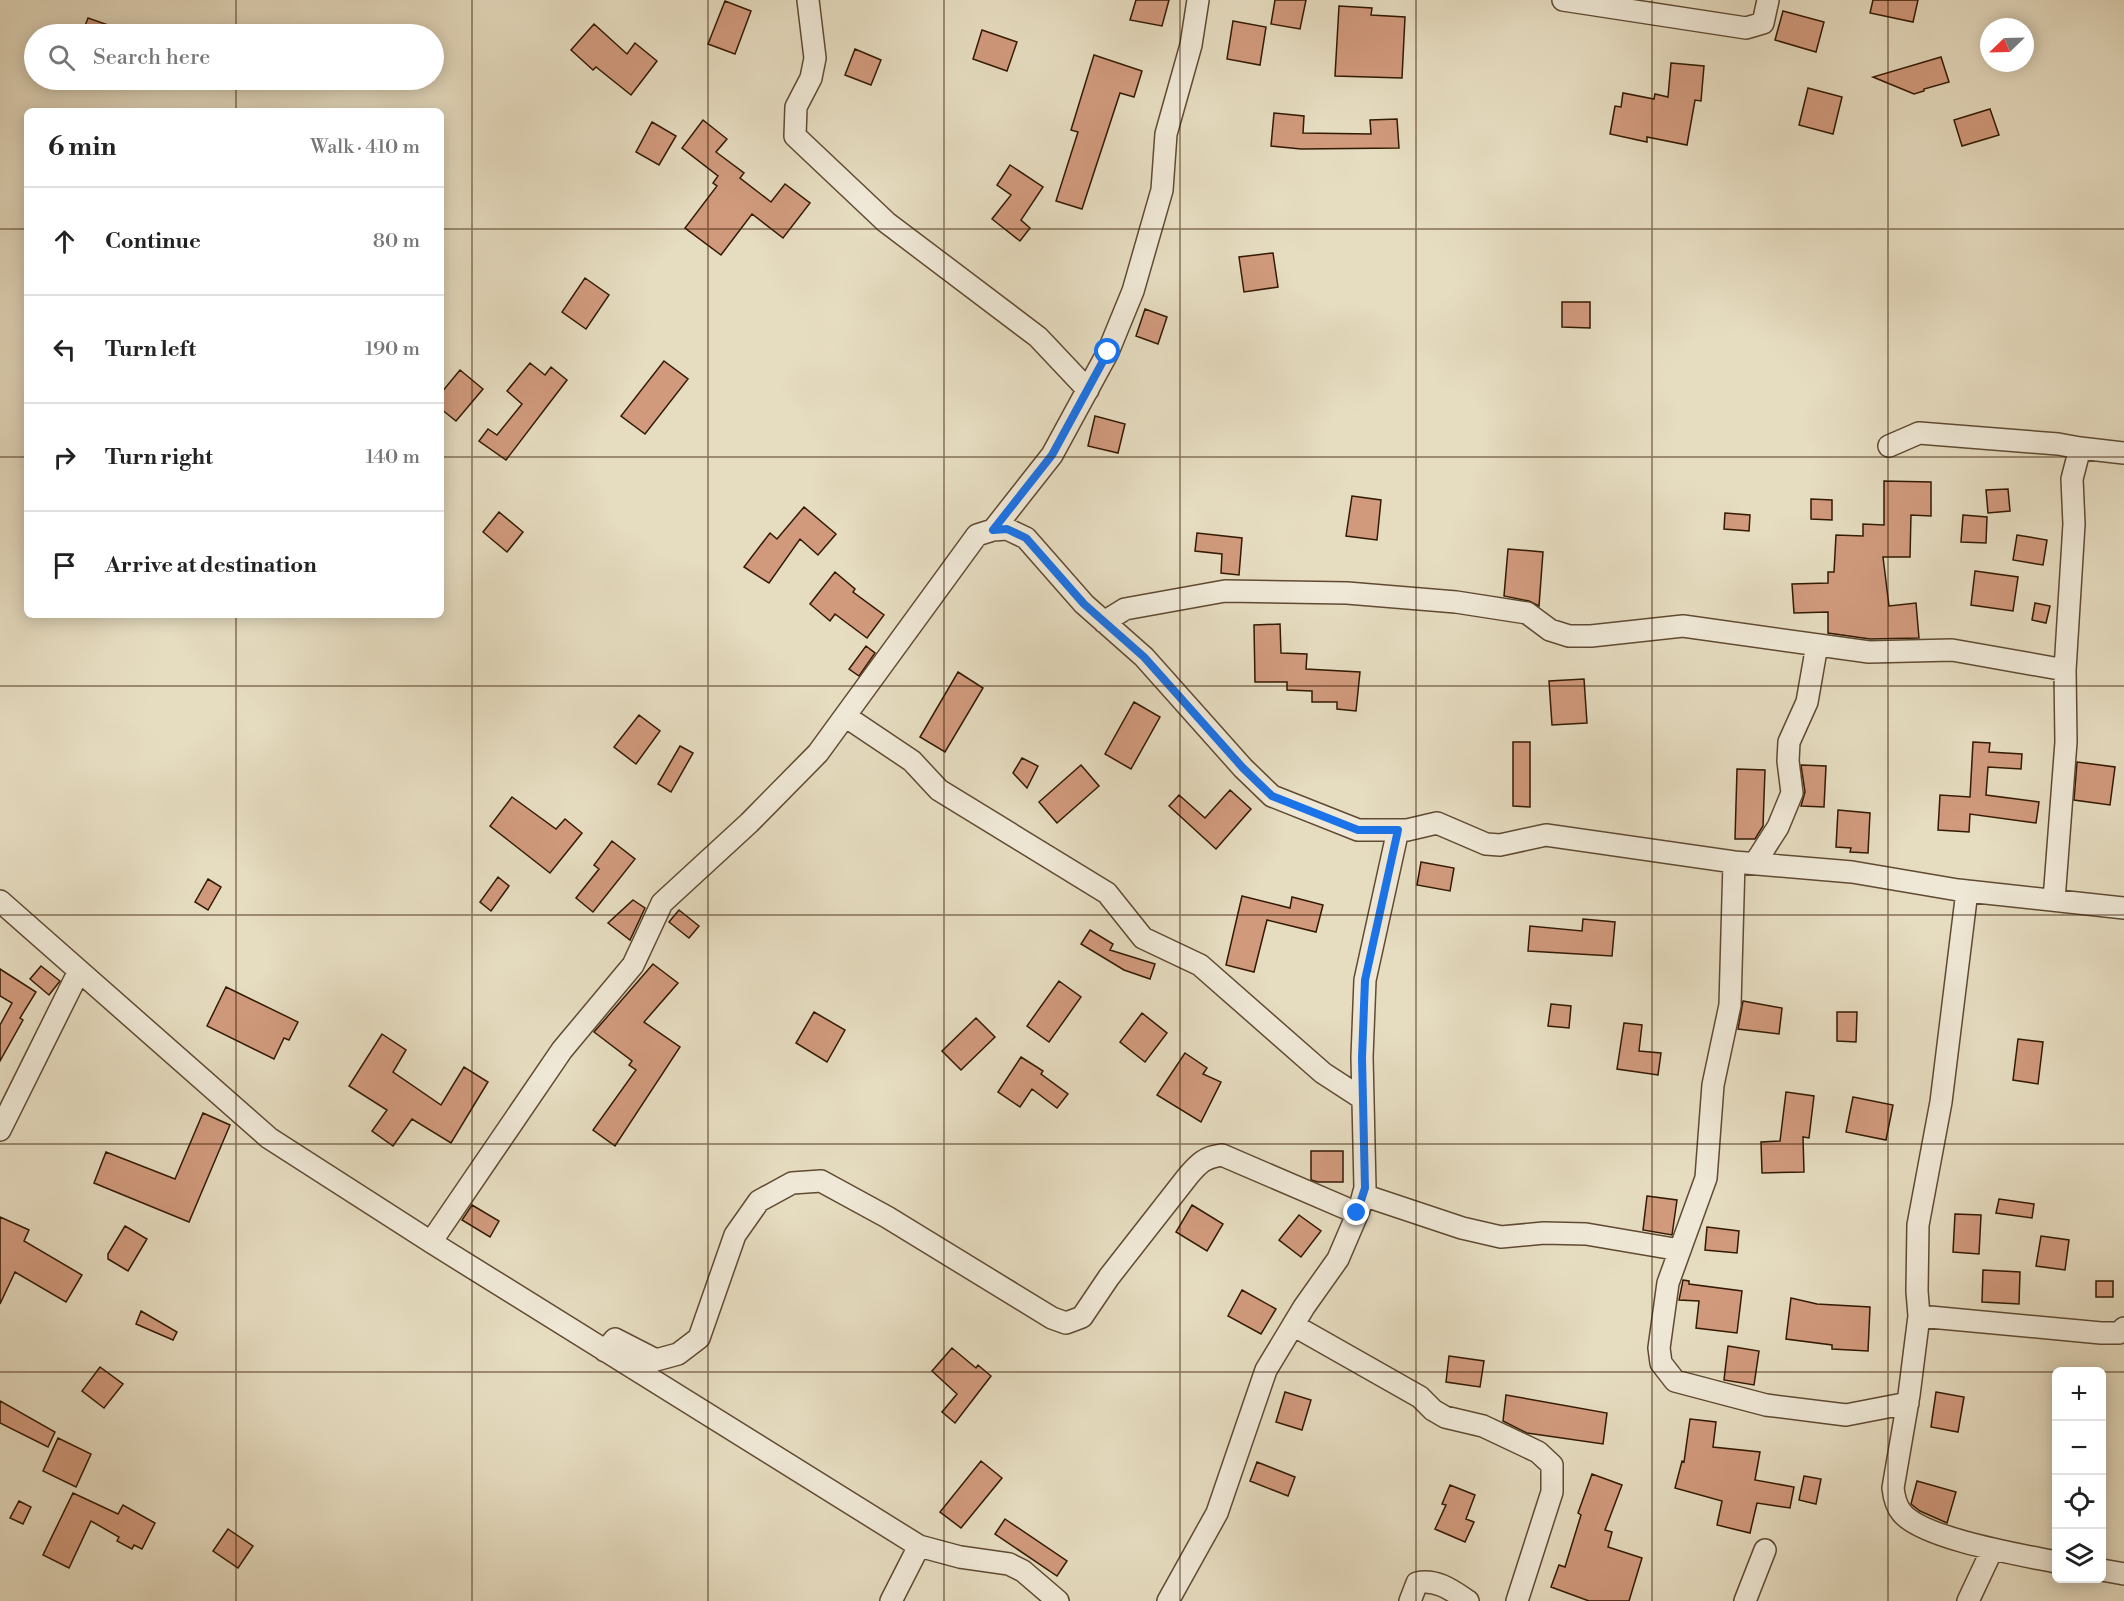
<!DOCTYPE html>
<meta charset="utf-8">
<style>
body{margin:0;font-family:"Libre Bodoni",serif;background:#f6f6f6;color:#222}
.controls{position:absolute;right:18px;bottom:18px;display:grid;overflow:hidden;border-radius:9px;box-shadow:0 3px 15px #0003}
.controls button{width:54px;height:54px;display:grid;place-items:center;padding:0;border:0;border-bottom:2px solid #e0e0e0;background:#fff;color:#222;font:30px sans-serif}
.compass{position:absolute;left:1980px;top:18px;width:54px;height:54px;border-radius:50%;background:#fff;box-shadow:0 3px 15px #0003;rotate:247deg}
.stop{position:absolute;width:18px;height:18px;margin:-14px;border:4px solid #1a73e8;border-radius:50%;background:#fff}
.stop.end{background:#1a73e8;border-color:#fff;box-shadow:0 2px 6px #0008}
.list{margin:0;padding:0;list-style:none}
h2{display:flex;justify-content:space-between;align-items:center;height:78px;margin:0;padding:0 24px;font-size:26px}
h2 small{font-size:20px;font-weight:400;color:#767676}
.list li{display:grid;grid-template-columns:39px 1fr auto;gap:18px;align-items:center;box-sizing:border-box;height:108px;padding:0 24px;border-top:2px solid #e0e0e0}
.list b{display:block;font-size:22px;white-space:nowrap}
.list em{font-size:20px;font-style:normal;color:#767676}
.icon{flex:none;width:33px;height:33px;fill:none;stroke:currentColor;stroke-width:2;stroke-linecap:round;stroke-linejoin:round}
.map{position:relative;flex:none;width:2124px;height:1601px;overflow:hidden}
.search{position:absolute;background:#fff;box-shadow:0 3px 15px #0003;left:24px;top:24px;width:420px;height:66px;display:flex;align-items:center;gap:15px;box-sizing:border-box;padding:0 21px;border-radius:33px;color:#767676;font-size:22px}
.panel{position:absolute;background:#fff;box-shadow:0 3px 15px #0003;left:24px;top:108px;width:420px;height:510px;border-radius:9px}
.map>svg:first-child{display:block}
</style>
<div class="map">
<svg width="2124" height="1601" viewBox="0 0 2124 1601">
<rect width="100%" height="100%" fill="#e6dcc0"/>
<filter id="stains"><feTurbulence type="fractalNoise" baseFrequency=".00333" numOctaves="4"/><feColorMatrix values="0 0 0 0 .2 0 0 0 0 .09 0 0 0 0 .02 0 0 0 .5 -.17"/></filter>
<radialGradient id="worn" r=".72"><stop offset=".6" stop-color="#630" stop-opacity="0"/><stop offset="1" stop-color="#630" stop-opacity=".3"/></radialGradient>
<path fill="#d19a7d" stroke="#331a02" stroke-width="1.5" d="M1136,0H1169L1162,26L1130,20Z
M1275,0H1306L1300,29L1271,24Z
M1873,0H1918L1913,22L1870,13Z
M725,1L751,11L735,54L708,44Z
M1339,6L1372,8L1371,15L1405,17L1402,78L1335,76Z
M1783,11L1824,22L1816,52L1775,40Z
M88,18L128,32V34H82Z
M1233,21L1266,27L1260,65L1227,59Z
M594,24L627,54L635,43L657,61L631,95L596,67L593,70L571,50Z
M982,30L1017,42L1007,71L973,59Z
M855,49L881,60L871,85L845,75Z
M1094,55L1142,71L1134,97L1120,93L1082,209L1056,201L1078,132L1071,130Z
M1941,57L1949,82L1924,89V91L1914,94L1873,77Z
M1671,63L1704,66L1701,101L1695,100L1687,145L1647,137V142L1610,134L1615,106L1621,107L1623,93L1654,99L1655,94L1668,97Z
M1808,88L1842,97L1833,134L1799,125Z
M1990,109L1999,135L1962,146L1954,120Z
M1274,113L1304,116L1303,133L1371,134L1370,120L1397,119L1399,148L1301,149L1271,146Z
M703,120L727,139L716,152L744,173L740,178L771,202L785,184L810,203L783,238L752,214L721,255L685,228L717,186L713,183L718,176L682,148Z
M652,122L676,136L659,165L636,152Z
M1010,165L1043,187L1021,220L1030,228L1020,241L992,219L1011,195L997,185Z
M1273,253L1278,287L1244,292L1239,257Z
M585,278L609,295L586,329L562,312Z
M1562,302H1590V328L1562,327Z
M1145,309L1167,317L1158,344L1136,336Z
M664,361L688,379L645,434L621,416Z
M530,363L545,375L551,367L567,380L506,460L479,441L488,429L497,435L522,404L507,391Z
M460,370L483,389L456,421L441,409V393Z
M1095,416L1125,424L1118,453L1088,446Z
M1884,481L1931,482V516L1911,515L1910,557H1883L1889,606L1916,603L1919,638L1870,639L1828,633V612L1794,613L1792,584L1828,583V572H1834L1836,535L1863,536V524L1884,525Z
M2008,489L2010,511L1988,513L1986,490Z
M1352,496L1381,500L1377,540L1346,536Z
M1811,499L1832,500V520L1811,519Z
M804,507L836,534L818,555L800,539L769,583L744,567L770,533L777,539Z
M499,512L523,532L507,552L483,532Z
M1725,513L1750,515L1749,531L1724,529Z
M1963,515L1987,517L1986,543L1961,542Z
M1197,533L1242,538L1239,575L1221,573L1222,554L1195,551Z
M2017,535L2047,540L2043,565L2013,560Z
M1508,549L1543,552L1539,606L1529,601L1504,596Z
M1975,571L2018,577L2013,611L1971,605Z
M835,572L855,589L853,592L884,615L867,638L835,614L830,621L810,604Z
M2035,603L2050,606L2046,623L2032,620Z
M1280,624L1281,653L1307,654L1306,669L1360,672L1356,711L1337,709V702H1312V691L1287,690V682H1255L1254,625Z
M866,646L875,653L859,676L849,669Z
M958,672L983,688L945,752L920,737Z
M1584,679L1587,723L1552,725L1549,681Z
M1134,702L1160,717L1131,769L1105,754Z
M639,715L660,731L636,764L614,747Z
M1513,742H1530V807L1513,806Z
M1973,742L1990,743L1989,752L2022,754L2021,769L1988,767L1986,795L2039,802L2036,823L1970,814L1969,832L1938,830L1940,795L1970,797Z
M680,746L693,753L671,792L658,784Z
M1022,758L1038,766L1027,788L1013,773Z
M2077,762L2115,767L2110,805L2074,800Z
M1081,765L1099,786L1057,823L1039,802Z
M1801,765L1826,766L1824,807L1801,806L1805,792Z
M1737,769L1765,770L1763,826L1755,839H1735Z
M1230,790L1251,809L1216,849L1169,806L1179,795L1205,818Z
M512,797L556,829L565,819L582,833L550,873L490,826Z
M1838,810L1870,813L1868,853L1850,852L1851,848L1836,847Z
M612,841L635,859L593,912L576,898L599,869L594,865Z
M1421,862L1454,868L1450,891L1417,885Z
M498,877L509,886L491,911L480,902Z
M208,879L221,887L208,910L195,902Z
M1242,896L1290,908L1292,897L1323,905L1316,932L1267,920L1254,972L1226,965Z
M633,900L645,908L630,940L608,923Z
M679,910L699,926L689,938L669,922Z
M1583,919L1615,922L1612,956L1528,951L1530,926L1582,931Z
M1090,930L1113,944L1110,950L1155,964L1150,979L1124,970L1081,944Z
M653,964L678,983L644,1022L680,1047L615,1146L593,1130L636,1070L629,1065L632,1061L594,1032Z
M41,966L60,981L49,995L30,979Z
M0,969L36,992L20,1018L23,1020L0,1061V1025L12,1003L0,996Z
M1059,981L1081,997L1049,1042L1027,1026Z
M226,987L298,1022L289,1040L284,1038L274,1059L207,1026Z
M1743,1001L1782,1008L1779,1034L1738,1029Z
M1551,1004L1571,1006L1569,1028L1548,1026Z
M814,1012L845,1030L827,1062L796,1043Z
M1837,1012H1857L1856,1042L1837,1041Z
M1142,1013L1167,1033L1145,1062L1120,1042Z
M976,1018L995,1037L961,1070L942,1051Z
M1624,1023L1642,1025L1639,1051L1661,1053L1658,1075L1617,1069Z
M382,1034L406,1050L393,1072L441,1105L464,1067L488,1082L451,1143L412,1119L393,1146L372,1131L387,1110L349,1086Z
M2018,1039L2043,1042L2038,1084L2013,1080Z
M1185,1053L1207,1068L1203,1074L1221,1082L1201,1122L1157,1095Z
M1021,1057L1043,1071L1041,1074L1068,1094L1057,1108L1032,1089L1020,1107L998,1092Z
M1786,1092L1814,1096L1809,1138L1803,1137L1804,1172L1762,1173L1761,1142L1780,1141Z
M1853,1097L1893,1105L1886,1140L1846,1132Z
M203,1113L230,1125L189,1222L94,1183L106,1152L175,1179Z
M1311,1151H1343V1182H1318L1311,1180Z
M1647,1196L1677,1200L1672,1235L1643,1230Z
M1999,1199L2034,1204L2032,1218L1996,1213Z
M472,1205L499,1221L490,1237L462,1220Z
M1192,1205L1223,1224L1207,1251L1176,1232Z
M1955,1214L1981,1215L1979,1254L1953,1252Z
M1299,1215L1321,1231L1301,1257L1279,1240Z
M0,1217L29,1230L24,1241L82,1275L66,1302L15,1272L0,1304Z
M125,1226L147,1239L128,1271L108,1259V1254Z
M1707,1227L1739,1231L1737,1253L1705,1250Z
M2041,1236L2069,1240L2065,1270L2036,1266Z
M1983,1270L2020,1272L2019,1304L1982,1302Z
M1683,1280L1689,1281V1284L1742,1291L1737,1333L1696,1328L1699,1301L1679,1300Z
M2096,1281H2113V1297H2096Z
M1242,1290L1276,1309L1261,1334L1228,1316Z
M1791,1298L1817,1304L1870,1307L1868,1351L1832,1349V1345L1786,1339Z
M141,1311L177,1332L173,1340L136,1324Z
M1728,1346L1759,1351L1754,1385L1724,1380Z
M952,1348L976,1368L978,1365L991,1376L955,1423L942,1412L957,1394L932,1371Z
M1449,1356L1484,1361L1480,1387L1446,1382Z
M100,1367L123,1384L104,1408L82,1391Z
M1285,1392L1311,1400L1302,1430L1276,1422Z
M1936,1392L1964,1397L1958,1432L1931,1427Z
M1506,1395L1607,1413L1603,1444L1527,1433L1503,1421Z
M0,1401L55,1432L48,1447L0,1423Z
M1690,1419L1716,1422L1713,1447L1760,1452L1755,1480L1794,1487L1790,1508L1757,1503L1750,1533L1717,1525L1722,1501L1675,1488L1682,1461L1684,1462Z
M58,1438L91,1454L76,1487L43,1471Z
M981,1461L1002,1478L961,1528L940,1512Z
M1257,1462L1295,1477L1288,1496L1250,1481Z
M1592,1474L1622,1485L1605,1530L1612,1532L1608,1547L1642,1558L1629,1601H1589L1551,1587L1559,1565L1565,1567L1581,1515L1578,1513Z
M1804,1476L1821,1479L1816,1504L1799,1500Z
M1917,1481L1956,1492L1947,1523L1920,1511L1911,1504Z
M1450,1485L1475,1495L1466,1519L1474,1522L1465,1542L1435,1529L1446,1505L1442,1504Z
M73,1493L118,1514L123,1505L155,1523L142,1549L134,1545L132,1549L117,1541L119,1537L91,1521L69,1568L43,1555Z
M19,1501L31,1507L23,1524L10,1518Z
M1005,1519L1067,1561L1057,1576L995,1534Z
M228,1529L253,1546L238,1568L213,1551Z"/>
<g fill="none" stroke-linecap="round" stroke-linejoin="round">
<defs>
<path id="minor" d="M808,0L815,58L811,78L796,107L795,136L886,222L1038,337L1088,390
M1563,0L1746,28L1763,23L1768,0
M1889,446L1919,433L2058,444L2080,448
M993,530L1052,455L1108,352L1133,291L1162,190L1166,134L1191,45L1198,0
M1104,622L1125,609L1225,591L1347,593L1456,602L1527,613L1550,630L1569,636H1591L1683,626L1869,652L1952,650L2065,670
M845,716L912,761L939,790L1107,893L1143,938L1200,965L1323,1073L1363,1099
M1734,862L1730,1005L1713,1085L1706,1178L1668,1283L1659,1348L1661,1363L1675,1381L1766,1405L1846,1415L1908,1403
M1755,863L1778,827L1792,793L1788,761L1789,742L1807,702L1817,645
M1967,891L1941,1102L1918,1225L1917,1291L1919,1316L2101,1333H2119L2124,1328
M2054,900L2066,742L2065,670L2074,524L2072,479L2080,448L2124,453
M0,901L269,1138L431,1242L919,1546L960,1557L1009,1564L1023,1571L1058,1601
M0,1130L79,971
M1363,1195L1462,1228L1501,1237L1544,1233L1586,1234L1680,1250
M431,1242L562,1050L633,965L662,903L749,823L818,753L977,535L993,530L1007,529L1026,538L1084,604L1144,657L1243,768L1272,796L1358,830H1407L1437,823L1486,844L1500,845L1546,835L1734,862L1852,872L1958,890L2124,908
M1919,1316L1909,1395L1893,1488C1894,1497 1896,1506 1902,1513C1924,1539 2022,1555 2056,1562
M1293,1325L1420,1397L1433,1410L1445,1417L1483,1426L1538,1452L1552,1465V1492L1517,1601
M605,1351L615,1339L656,1360L678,1354L699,1338L735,1235L759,1201L792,1183L821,1181L887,1217L1052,1318L1066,1323L1082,1317L1109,1277L1188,1176C1199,1163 1205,1157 1222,1155L1357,1213
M2102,1570L2124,1574
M891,1601L919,1546
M1168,1601L1217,1513L1266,1370L1304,1307L1338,1259L1359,1210L1365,1188L1362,1057L1365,980L1398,830
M1410,1601L1417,1583C1436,1578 1453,1591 1468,1601
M1745,1601L1765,1550
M1968,1601L1992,1550"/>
</defs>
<use href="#minor" stroke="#604a32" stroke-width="24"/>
<use href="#minor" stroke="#efe8d6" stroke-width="21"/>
</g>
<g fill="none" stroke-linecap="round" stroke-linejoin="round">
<path stroke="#1a73e8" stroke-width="8" d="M1108,352L1052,455L993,530L1007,529L1026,538L1084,604L1144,657L1243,768L1272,796L1358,830H1398L1365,980L1362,1058L1365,1188L1357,1213"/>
</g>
<path fill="none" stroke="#331a02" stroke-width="1.5" stroke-opacity="0.55" d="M236,0V34M472,0V1601M708,0V1601M944,0V1601M1180,0V1601M1416,0V1601M1652,0V1601M1888,0V1601M236,80V111M0,229H27M441,229H2124M0,457H27M441,457H2124M236,615V1601M0,686H2124M0,915H2124M0,1144H2124M0,1372H2056M2102,1372H2124"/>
<rect width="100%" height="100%" filter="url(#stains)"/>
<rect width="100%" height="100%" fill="url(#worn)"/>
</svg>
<div class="controls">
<button>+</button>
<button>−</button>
<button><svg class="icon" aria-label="locate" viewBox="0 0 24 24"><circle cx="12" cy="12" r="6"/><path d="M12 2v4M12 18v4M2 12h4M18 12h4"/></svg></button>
<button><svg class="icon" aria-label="layers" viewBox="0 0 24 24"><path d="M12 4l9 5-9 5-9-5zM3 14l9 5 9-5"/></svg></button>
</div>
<svg class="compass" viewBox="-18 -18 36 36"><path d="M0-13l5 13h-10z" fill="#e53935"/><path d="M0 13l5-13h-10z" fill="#767676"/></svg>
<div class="stop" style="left:1108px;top:352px"></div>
<div class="stop end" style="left:1357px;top:1213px"></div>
<div class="search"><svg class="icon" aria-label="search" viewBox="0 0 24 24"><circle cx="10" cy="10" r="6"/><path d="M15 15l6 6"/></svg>Search here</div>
<section class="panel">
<h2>6 min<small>Walk · 410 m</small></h2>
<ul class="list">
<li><svg class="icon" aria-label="ahead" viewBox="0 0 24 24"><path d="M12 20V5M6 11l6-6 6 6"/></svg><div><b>Continue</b></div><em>80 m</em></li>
<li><svg class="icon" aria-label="left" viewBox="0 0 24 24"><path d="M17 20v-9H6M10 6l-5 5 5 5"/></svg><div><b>Turn left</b></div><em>190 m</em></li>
<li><svg class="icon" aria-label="right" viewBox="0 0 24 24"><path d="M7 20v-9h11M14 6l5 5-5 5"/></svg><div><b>Turn right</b></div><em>140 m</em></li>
<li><svg class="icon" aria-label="arrive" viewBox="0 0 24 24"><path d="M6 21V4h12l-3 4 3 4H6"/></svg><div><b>Arrive at destination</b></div></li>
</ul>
</section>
</div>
